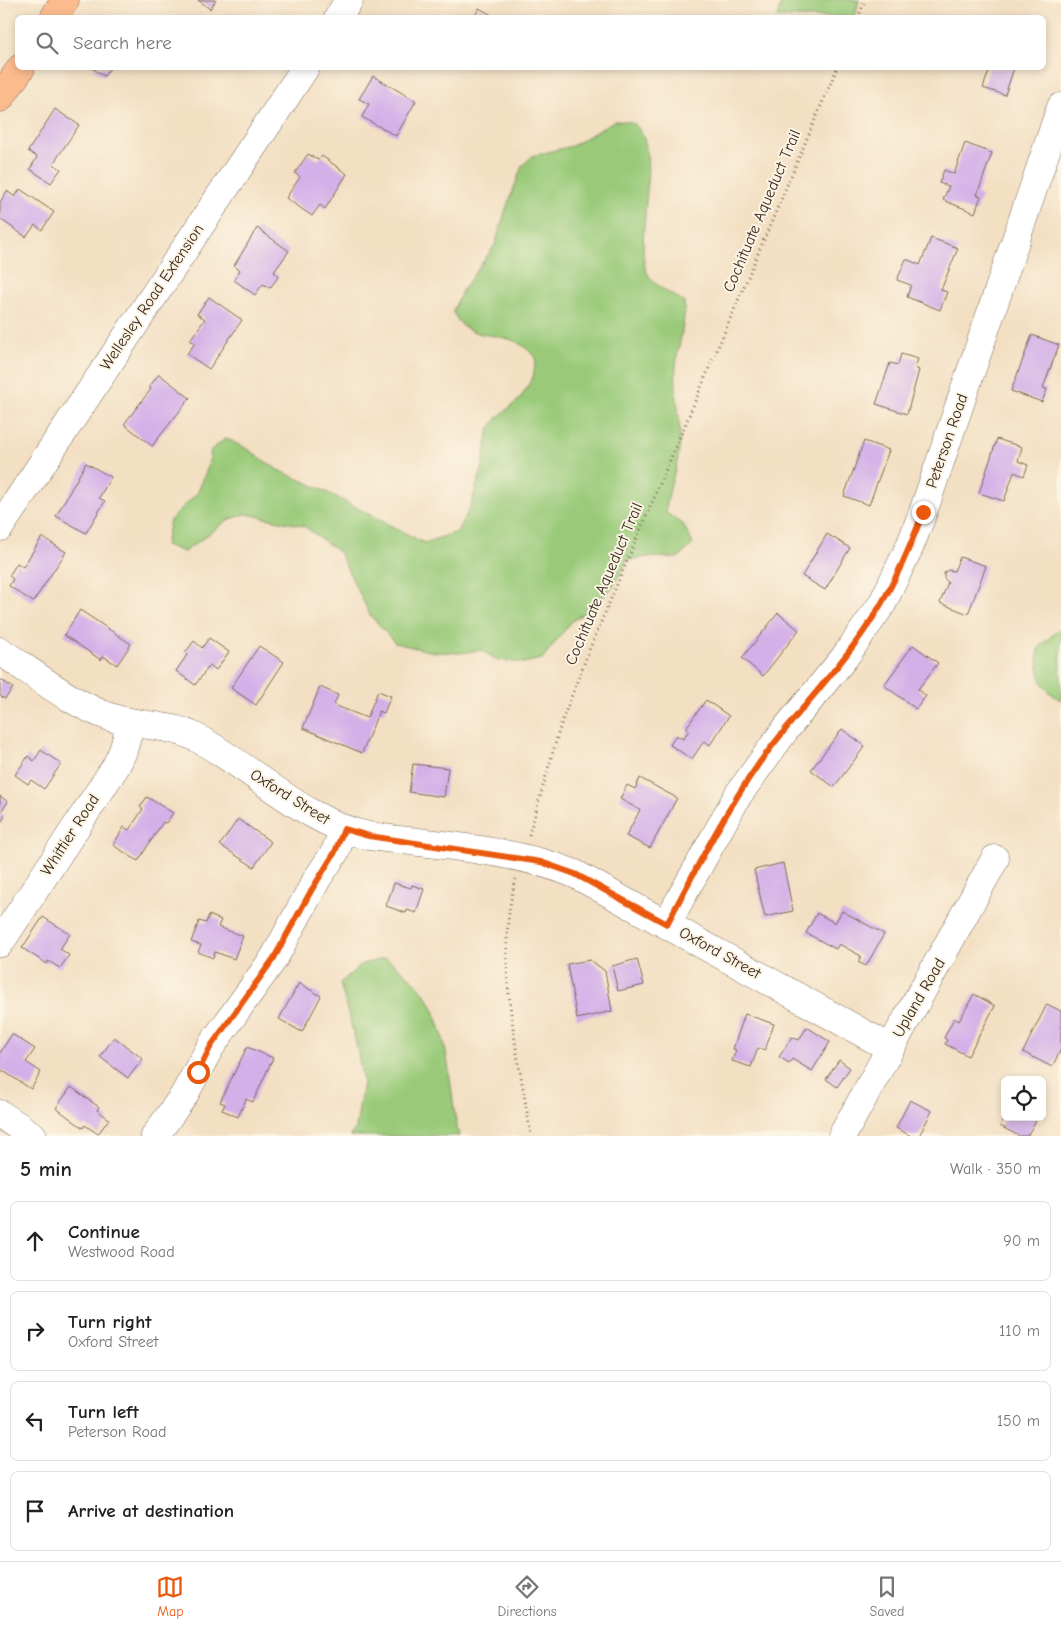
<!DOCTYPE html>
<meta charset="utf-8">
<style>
body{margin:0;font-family:"Comic Neue",sans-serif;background:#f6f6f6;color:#202124}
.controls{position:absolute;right:15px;bottom:15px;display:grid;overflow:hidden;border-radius:8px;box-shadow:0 2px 8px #0003}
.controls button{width:45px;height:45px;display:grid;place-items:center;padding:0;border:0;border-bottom:1px solid #e0e0e0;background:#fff;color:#202124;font:25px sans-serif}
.stop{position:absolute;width:15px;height:15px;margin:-11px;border:4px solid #ea580c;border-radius:50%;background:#fff}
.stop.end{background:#ea580c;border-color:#fff;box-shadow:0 1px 5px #0008}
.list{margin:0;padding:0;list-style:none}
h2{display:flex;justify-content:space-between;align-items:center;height:65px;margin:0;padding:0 20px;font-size:21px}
h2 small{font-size:16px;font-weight:400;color:#757577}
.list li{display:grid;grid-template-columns:32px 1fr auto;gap:15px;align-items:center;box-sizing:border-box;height:80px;margin:0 10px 10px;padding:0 10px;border:1px solid #e0e0e0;border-radius:8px}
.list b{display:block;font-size:19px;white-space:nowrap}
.list p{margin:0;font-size:16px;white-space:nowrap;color:#757577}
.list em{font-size:16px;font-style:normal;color:#757577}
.icon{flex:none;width:28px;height:28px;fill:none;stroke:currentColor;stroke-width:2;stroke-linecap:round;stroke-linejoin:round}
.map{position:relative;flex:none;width:1061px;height:1136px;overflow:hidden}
.search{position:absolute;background:#fff;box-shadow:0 2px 8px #0003;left:15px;right:15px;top:15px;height:55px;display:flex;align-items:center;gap:12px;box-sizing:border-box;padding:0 18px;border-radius:8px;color:#757577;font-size:19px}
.sheet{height:425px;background:#fff}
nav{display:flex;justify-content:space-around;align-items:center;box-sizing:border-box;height:70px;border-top:1px solid #e0e0e0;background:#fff;font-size:14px;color:#757577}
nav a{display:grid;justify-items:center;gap:2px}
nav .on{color:#ea580c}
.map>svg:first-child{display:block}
</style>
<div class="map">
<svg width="1061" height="1136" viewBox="0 0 1061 1136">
<rect width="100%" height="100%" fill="#fcf5e5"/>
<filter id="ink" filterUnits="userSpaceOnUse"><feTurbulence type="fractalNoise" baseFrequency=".02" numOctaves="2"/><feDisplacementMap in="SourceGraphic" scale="10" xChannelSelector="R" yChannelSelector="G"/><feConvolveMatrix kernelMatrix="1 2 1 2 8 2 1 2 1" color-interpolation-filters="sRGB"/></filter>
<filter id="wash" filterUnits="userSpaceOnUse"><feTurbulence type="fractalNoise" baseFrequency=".0096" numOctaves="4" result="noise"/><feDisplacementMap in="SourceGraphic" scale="20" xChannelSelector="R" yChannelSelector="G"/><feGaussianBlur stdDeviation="1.12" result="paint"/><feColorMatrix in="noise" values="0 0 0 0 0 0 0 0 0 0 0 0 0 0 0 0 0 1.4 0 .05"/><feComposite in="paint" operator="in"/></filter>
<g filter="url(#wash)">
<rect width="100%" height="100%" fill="#f3dfc2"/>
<path fill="#9aca79" stroke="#6a7a4c" d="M782,0H859L855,17H777Z
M614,121C619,121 626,121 630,122C666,137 634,238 646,270C651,285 672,294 684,302C686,325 678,343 676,366C674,390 680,414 680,438C681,462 667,488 666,513L683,524L693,544L678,558L648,557L628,560L613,586L595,606L572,621L542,659L523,663L497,660L481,650L460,653L433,652L395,643L370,615L339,552L304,526L246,514L228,520L184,552L165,545L170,520L198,492L208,467L211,450L226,438L249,450L278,470L319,488L424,543L457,532L471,505L482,469L489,429L499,416L520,399L533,377L536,359C512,326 484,344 461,324C457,321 455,315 453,311L462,291L495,245L506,209L522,166L532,156L572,146Z
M1061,627V700C1038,688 1038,673 1038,649Z
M386,958C402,970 422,985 431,1004C451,1046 449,1092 459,1136H350L356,1128L363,1082L356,1043L340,983L362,964Z"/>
<g id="blocks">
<path fill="#d4afe8" d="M198,0H216L210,9Z
M479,8L497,18H474Z
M92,68H110L104,76Z
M990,68H1014L1005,95L983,88Z
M373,76L416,101L396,136L362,117L369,104L359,99Z
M55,109L79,125L53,164L61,169L51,183L30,169L37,157L28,151Z
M965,143L992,153L977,195L981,196L975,213L943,200L949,186L939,183L944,170L954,174Z
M308,154L318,160L322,156L347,174L325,209L320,205L312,216L286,198L300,177L295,173Z
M20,189L54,212L42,230L35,225L26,237L0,219V202L7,191L15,197Z
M257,228L289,251L274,272L279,276L270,288L263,284L255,295L234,280L240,270L234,266Z
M931,238L958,248L941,290L947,292L940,310L907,297L911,285L897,280L906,259L920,265Z
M209,297L242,320L209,369L187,354L195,343L190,340L205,319L197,314Z
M1032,335L1059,345L1043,388L1047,389L1042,402L1011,391Z
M901,354L918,359L915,368L919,370L907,414L876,404L890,363L898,365Z
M159,374L190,398L152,446L124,424L151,389L149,387Z
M997,439L1022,447L1018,461L1028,465L1024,476L1014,472L1004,501L979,493Z
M864,441L889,450L869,505L844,496Z
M86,463L111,477L99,498L105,501L86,533L56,516Z
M827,534L850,548L825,590L802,576Z
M42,537L66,552L33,602L9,586L13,579L9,576L17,563L23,567Z
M960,557L986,566L968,614L940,603L948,582L944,578V573L948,570L954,571Z
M80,610L131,644L117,665L103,656L101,660L64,635Z
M778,613L799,630L763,676L742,658Z
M209,638L229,652L216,670L210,665L195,685L176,671L187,655L185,653L194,641L202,648Z
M913,645L938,663L918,689L926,696L916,709L884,685Z
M259,646L284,662L256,705L231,688Z
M0,679L13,688L5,699L0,696Z
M320,687L338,695L334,705L367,718L378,691L391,696L384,713L379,711L362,753L303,728Z
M706,700L729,716L710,745L704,741L692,759L670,745L676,735L683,739L689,730L686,728Z
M842,729L865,746L834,787L811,770Z
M41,750L61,764L44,789L31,780L28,784L15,775L28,756L34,761Z
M413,764L448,768L444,797L409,792Z
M640,778L677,798L650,848L626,836L640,810L620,799L627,785L635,789Z
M0,796L8,802L0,813L5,816L0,824Z
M147,797L173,813L166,823L163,822L138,861L113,845L124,827L129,830L143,809L140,807Z
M238,819L271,842L254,867L220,845Z
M783,863L793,911L765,917L754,870Z
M394,883L411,888L412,885L424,889L416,913L407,910L406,913L386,906Z
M842,911L884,934L866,966L858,962L861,956L839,944L836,949L806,933L817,913L835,923Z
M209,915L221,920L218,927L243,936L234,959L215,952L213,958L198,952L201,945L191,942L199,921L206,923Z
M43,917L70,934L60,949L69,955L60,968L48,961L47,964L22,948Z
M637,959L644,985L618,991L612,966Z
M590,960L605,971L612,1011L577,1019L567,964Z
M299,983L321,996L302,1032L279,1019Z
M974,994L995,1006L968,1056L945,1044L947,1040L944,1038L954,1018L959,1021Z
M1047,1004L1061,1011V1049L1052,1067L1023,1052Z
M745,1014L774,1024L765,1050L758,1048L751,1067L732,1061L736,1050L733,1049Z
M807,1027L830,1042L812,1071L792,1059L789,1063L779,1057L792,1037L799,1040Z
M12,1034L35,1049L26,1062L41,1072L31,1089L0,1069V1053Z
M114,1037L143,1059L128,1078L100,1057Z
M247,1047L273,1058L253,1102L246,1099L238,1117L222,1110L225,1104L220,1102Z
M839,1060L850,1068L837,1087L826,1079Z
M71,1087L99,1107L97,1110L109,1119L98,1134L85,1125L83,1128L56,1108Z
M910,1100L932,1111L919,1136H911L896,1128Z
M1005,1117H1038L1027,1136H1019L1000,1126Z"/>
</g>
</g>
<g filter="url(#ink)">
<use href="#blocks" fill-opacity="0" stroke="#7b6957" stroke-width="1"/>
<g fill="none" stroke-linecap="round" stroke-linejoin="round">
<defs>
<path id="minor" d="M338,18L349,0
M0,527L305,68
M0,651C35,674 70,703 110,717C138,727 168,723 195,737C251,766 306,824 369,836C434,845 515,849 575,874L890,1048
M667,923L738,795L785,730L844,658L882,604L910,546L923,512L1061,107
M0,943L116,766L123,751L131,723
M0,1114L33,1136
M155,1136L184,1095L211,1046L274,958L317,879L335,852L344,829
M842,1136L995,859"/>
<path id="major" d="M54,18L65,0
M0,98L21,68"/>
</defs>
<use href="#minor" stroke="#7b6957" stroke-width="29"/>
<use href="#major" stroke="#7b6957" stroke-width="29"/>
<path stroke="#7b6957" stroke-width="3" stroke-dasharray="1 4" stroke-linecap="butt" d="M858,18L865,0
M529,835L561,724L590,648L837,68
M516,879C493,958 519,1056 531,1136"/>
<use href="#minor" stroke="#fff" stroke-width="28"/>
<use href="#major" stroke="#fbbb8d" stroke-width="28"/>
</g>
</g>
<g fill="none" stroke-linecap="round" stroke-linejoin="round" filter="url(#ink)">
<path stroke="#ea580c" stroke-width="6" d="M198,1072L211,1046L274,958L311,891L335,852L344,829L369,836L541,862L575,874L667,924C696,869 724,813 760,762C793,717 832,677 864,631C890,594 908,554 923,512"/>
</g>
<g text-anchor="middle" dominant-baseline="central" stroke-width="4" stroke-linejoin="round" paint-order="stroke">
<g font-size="16" fill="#3b2a1e" stroke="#fcf5e5">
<text transform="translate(762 211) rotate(-67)">Cochituate Aqueduct Trail</text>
<text transform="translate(152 297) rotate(-56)">Wellesley Road Extension</text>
<text transform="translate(947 441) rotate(-71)">Peterson Road</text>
<text transform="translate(604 584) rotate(-67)">Cochituate Aqueduct Trail</text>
<text transform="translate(290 797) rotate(32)">Oxford Street</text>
<text transform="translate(70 835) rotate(-57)">Whittier Road</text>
<text transform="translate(720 953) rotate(29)">Oxford Street</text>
<text transform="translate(919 998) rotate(-60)">Upland Road</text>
</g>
</g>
</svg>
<div class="controls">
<button><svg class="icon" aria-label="locate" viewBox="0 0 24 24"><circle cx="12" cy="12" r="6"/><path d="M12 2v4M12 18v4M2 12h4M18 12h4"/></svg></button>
</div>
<div class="stop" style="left:198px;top:1072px"></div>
<div class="stop end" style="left:923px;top:512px"></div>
<div class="search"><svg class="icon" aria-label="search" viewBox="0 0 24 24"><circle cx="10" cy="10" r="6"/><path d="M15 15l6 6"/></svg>Search here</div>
</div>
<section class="sheet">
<h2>5 min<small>Walk · 350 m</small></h2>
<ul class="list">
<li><svg class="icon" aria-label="ahead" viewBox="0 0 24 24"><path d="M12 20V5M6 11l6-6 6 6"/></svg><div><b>Continue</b><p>Westwood Road</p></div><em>90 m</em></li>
<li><svg class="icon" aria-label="right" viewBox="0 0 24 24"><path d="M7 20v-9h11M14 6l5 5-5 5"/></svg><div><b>Turn right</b><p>Oxford Street</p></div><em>110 m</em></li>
<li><svg class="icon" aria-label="left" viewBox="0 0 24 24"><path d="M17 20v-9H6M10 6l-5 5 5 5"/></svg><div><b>Turn left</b><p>Peterson Road</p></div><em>150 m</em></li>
<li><svg class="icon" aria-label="arrive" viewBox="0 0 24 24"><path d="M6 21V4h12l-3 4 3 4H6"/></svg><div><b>Arrive at destination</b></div></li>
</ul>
</section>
<nav>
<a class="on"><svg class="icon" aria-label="map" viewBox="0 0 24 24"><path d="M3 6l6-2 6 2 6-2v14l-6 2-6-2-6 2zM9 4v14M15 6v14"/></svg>Map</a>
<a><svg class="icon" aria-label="directions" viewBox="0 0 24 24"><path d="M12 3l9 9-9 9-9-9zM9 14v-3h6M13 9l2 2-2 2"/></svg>Directions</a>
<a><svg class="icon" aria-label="saved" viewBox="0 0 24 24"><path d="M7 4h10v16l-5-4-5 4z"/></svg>Saved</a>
</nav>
